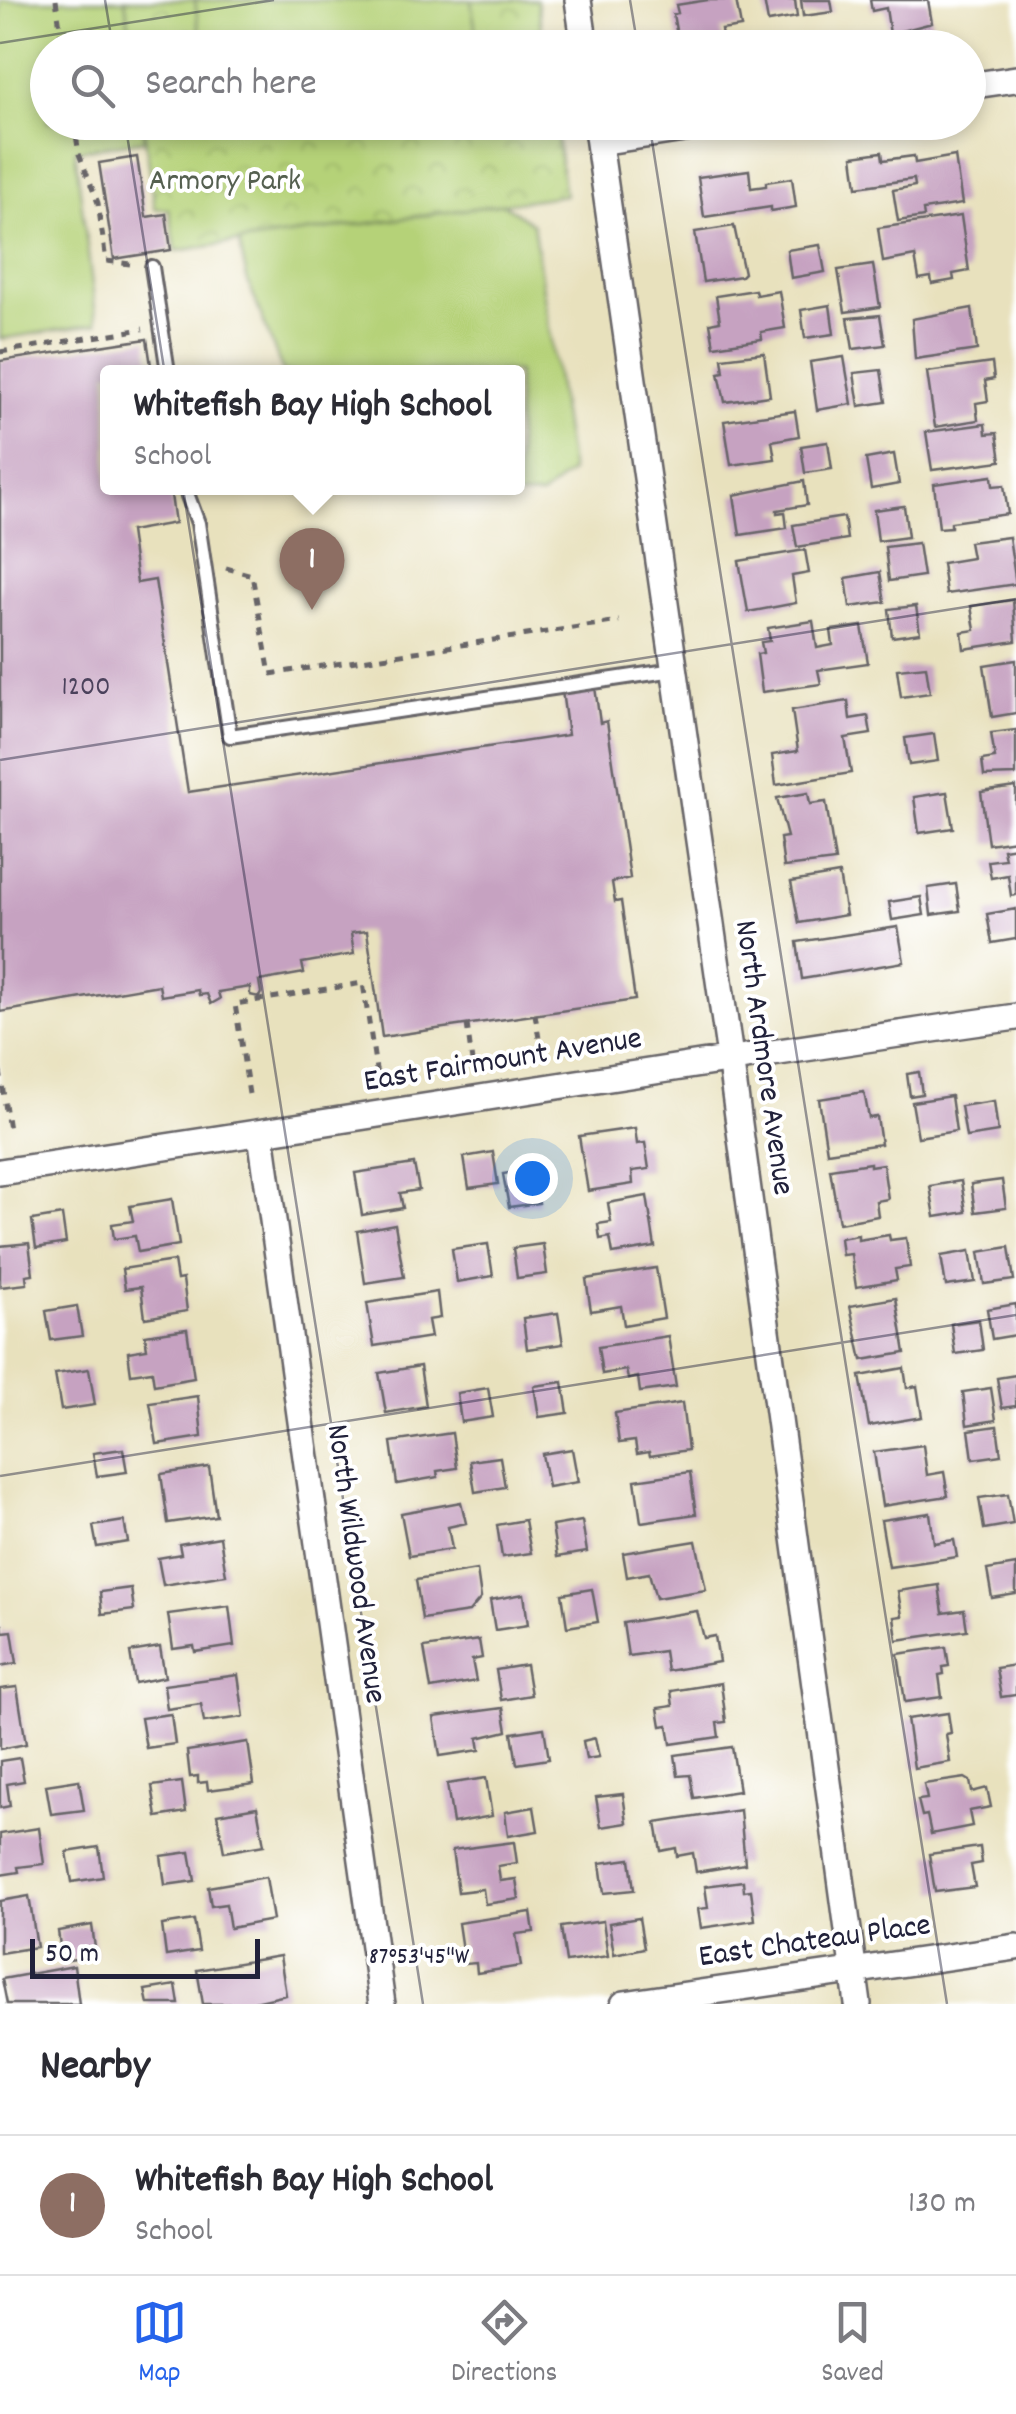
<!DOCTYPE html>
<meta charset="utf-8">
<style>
body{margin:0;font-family:Dekko,sans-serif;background:#f7f7f7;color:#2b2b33}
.scale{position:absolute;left:30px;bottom:25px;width:230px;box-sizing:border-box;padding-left:10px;border:5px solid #22223b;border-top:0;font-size:28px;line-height:35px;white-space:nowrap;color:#22223b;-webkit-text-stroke:8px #fff;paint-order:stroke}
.you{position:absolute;left:532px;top:1178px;width:35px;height:35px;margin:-25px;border:8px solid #fff;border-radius:50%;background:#1a73e8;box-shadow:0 0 0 15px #1a73e833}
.badge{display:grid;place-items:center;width:65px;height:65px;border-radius:50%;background:#2563eb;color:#fff;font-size:32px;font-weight:700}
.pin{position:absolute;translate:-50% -82px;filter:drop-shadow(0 2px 5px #0008)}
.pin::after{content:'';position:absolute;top:52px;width:35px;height:30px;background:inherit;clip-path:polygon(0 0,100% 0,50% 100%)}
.popup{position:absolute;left:100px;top:365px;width:425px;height:130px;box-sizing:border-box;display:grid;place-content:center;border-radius:10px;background:#fff;filter:drop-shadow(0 2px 8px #0005);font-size:32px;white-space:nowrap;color:#7c7c81}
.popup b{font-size:38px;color:#2b2b33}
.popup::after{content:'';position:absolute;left:50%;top:100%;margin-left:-20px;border:20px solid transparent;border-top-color:#fff}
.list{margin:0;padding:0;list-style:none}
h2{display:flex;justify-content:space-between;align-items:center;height:130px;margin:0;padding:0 40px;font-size:42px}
h2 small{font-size:32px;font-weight:400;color:#7c7c81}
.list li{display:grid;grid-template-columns:65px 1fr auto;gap:30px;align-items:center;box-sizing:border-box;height:140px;padding:0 40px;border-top:2px solid #e1e1e2}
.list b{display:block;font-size:38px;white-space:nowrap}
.list p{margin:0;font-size:32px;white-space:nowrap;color:#7c7c81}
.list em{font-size:32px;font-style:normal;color:#7c7c81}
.icon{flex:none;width:55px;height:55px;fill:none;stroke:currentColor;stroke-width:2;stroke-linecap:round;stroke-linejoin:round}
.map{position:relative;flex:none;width:1016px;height:2004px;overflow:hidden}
.search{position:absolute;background:#fff;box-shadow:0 5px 15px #0003;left:30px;right:30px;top:30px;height:110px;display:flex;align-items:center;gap:25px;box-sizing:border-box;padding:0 35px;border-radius:55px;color:#7c7c81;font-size:38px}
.sheet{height:270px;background:#fff}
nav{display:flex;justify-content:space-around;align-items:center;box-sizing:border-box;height:140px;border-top:2px solid #e1e1e2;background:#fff;font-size:28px;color:#7c7c81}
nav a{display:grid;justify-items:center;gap:5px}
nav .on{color:#2563eb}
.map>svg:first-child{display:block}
</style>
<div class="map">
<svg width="1016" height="2004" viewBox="0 0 1016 2004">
<defs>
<pattern id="park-crowns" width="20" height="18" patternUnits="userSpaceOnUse" patternTransform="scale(2.5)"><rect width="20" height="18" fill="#b5d278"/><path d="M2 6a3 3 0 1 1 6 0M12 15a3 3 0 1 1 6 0" fill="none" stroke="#9bb469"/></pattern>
</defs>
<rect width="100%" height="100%" fill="#fff"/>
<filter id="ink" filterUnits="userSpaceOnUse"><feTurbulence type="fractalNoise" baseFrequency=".01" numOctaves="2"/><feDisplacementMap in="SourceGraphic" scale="20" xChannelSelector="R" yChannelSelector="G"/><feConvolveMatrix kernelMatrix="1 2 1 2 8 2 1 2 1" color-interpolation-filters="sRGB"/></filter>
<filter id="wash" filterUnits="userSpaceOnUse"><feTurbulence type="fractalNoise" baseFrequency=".0048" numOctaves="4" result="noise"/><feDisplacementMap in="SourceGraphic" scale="40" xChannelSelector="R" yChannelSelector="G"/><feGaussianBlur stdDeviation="2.25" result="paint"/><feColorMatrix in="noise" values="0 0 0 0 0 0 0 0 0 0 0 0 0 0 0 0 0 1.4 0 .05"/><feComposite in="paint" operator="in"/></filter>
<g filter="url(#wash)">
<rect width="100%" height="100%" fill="#e8e1bd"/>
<path fill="url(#park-crowns)" stroke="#6c7a5a" stroke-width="2.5" d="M125,0H537L544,47H132Z
M143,123H555L565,195L176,251L169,209H155Z"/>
<path fill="#b5d278" stroke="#6c7a5a" stroke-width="2.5" d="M0,0H125L132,47L48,48V122L143,123L145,140L75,151L97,324L0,339Z
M195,0H471L478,47H201Z
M503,204L533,224L571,472L541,496L484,497L440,488H517V372H283L247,279L239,242Z"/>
<g id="blocks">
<path fill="#c6a2c1" d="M708,0H736L741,27L721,30L723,45L684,48L683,40L678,41L673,14L678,13L676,5Z
M764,0H795L797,17L768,22Z
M801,0H831L833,12L803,16Z
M870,0H928L932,23L890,34L886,8L872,11Z
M882,152L883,160L914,156L915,163L955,156L962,204L923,210L924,217L898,221L893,190L915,186L914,179L857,187L853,156Z
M137,157L146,217L166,214L171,250L114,259L99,163Z
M749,170L751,188L766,186V182L792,178L796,207L771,211V207L704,217L698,177Z
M961,216L969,271L953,274L954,280L932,284L931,277L919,279L915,256L883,262L878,228Z
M734,226L744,273L741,276L703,282L695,232Z
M820,245L825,272L791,278L787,250Z
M873,265L880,307L845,312L838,270Z
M755,290L756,295L779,291L785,328L761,332L762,339L714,346L710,323L720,321L716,296Z
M830,305L834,334L805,338L801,310Z
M972,308L977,350L915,359L912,319Z
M880,315L885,345L853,349L848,318Z
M147,339L152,372H107V488H170L175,523L130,531L137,583L155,580L188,792L568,735L562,691L595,687L600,723L607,721L630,878L612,882L615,902L621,901L635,1000L382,1037L367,931L351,933L354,954L302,963L304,973L259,981L261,993L259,997L250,995V987L218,992L220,999L211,1004L207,994L199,995L198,990L161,996L159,985L0,1012V361Z
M764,353L770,396L725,402L719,373L724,372L722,358Z
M844,357L852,404L817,410L810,362Z
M992,363L994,379L985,381L988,401L976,403L978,420L935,427L927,372Z
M881,370L886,402L859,406L854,373Z
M795,411L799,436L772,441L775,459L731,465L724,421Z
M985,424L986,434L997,433L1001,461L932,470L926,432Z
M828,442L832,469L805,473L801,446Z
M894,454L899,484L871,489L866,459Z
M992,476L993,486L1004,485L1008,514L951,522V527L939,528L934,484Z
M804,481L807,505L777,510V513L785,512L787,528L740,535L734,495Z
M904,506L908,537L878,541L874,510Z
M844,517L847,539L797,547L793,525Z
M1009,537L1016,584L946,594L942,563L972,558L969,542Z
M918,543L923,576L889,581L885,547Z
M805,550L809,573L792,576L796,603L748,612L739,561Z
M880,572L885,602L850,607L846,578Z
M1013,600L1016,641L964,649L962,632L975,630L971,606Z
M916,606L920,633L892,637L889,609Z
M813,621L817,648L833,645L831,630L862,626L868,663L818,670L821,684L762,692L757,654L763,653L761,642L770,641L768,628Z
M1016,660V713L992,717L984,665Z
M926,666L930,693L901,697L897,669Z
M848,701L850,719L868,716L871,734L845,738L851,773L776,785L772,755L798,751L792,710Z
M1016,730V775L984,776L982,760L995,758L991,733Z
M934,734L938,761L909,765L905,738Z
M1016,787V840L988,844L981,792Z
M947,792L953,828L919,833L914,797Z
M808,793L810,804L826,802L835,861L784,867L780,838L787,837L777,798Z
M1016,847V895L1011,896L1008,875L991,878L988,861L1005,859L1003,849Z
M839,874L846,915L799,923L791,882Z
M956,884L960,911L931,915L928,888Z
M921,897L924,915L892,920L889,902Z
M1016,909V939L992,943L987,914Z
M898,927L904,962L802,979L797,942Z
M919,1072L922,1094L910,1096L907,1074Z
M864,1092L869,1118L877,1117L881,1144L827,1152L819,1099Z
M951,1096L956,1131L918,1137L912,1102Z
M994,1101L998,1132L966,1137L961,1106Z
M635,1128L637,1144L645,1143L649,1169L632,1171L633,1184L588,1191L579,1136Z
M493,1152L498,1184L469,1188L464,1157Z
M870,1163V1166L883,1164L888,1199L876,1201L878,1216L839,1223L830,1169Z
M414,1164L419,1190L400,1193L403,1208L362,1215L355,1173Z
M534,1169L539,1203L509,1207L503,1174Z
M1002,1180L1006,1208L975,1212L971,1184Z
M961,1181L966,1212L935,1217L930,1186Z
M647,1196L655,1247L613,1254L610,1237L600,1239L598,1224L611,1222L608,1203Z
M172,1199L179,1245L138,1252L135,1236L114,1239L112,1224L133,1221L130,1206Z
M62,1215L66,1243L36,1248L32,1220Z
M395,1224L404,1277L365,1283L357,1231Z
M858,1235V1240L889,1235L890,1240L906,1238L910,1267L895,1269L897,1280L856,1287L851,1254L842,1255L840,1238Z
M29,1243L33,1274L26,1275L27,1284L0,1287V1246Z
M488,1244L493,1276L457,1282L452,1249Z
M543,1244L547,1274L517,1278L513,1248Z
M1009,1247L1014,1280L984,1284L979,1252Z
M970,1251L975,1282L946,1286L941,1256Z
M174,1261L177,1280L183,1279L187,1311L145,1318L141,1287L125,1289L122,1269Z
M656,1268L664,1318L624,1325L621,1306L591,1311L586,1279Z
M437,1292L440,1318L428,1320L431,1337L374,1346L367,1303Z
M896,1298L905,1353L862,1360L850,1306Z
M1016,1304V1335L992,1339L987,1309Z
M77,1306L82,1336L51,1340L46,1311Z
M558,1313L563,1344L527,1349L523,1318Z
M979,1320L983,1350L955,1354L951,1324Z
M187,1329L194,1378L154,1385L152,1371L131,1374L128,1352L147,1349L145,1335Z
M668,1336L676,1387L640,1392L638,1377L628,1379L626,1370L602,1374L598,1347Z
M420,1366L426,1406L386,1413L379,1373Z
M904,1368L907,1388L917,1386L922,1417L869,1426L860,1376Z
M89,1369L95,1405L61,1410L55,1374Z
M1016,1375V1406L1002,1408L997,1378Z
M563,1382L568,1413L539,1417L534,1386Z
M488,1388L493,1417L461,1422L457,1393Z
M991,1388L996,1420L967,1425L963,1392Z
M198,1396L202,1437L157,1444L150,1403Z
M682,1403L688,1450L650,1456L649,1452L637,1454L635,1441L619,1443L615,1413Z
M997,1426L1001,1455L973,1459L969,1430Z
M452,1433L457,1468L437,1471L438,1477L397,1484L391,1442Z
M923,1445L927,1475L944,1472L948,1496L882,1506L874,1452Z
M123,1449L127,1472L97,1476L93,1453Z
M572,1449L578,1482L548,1487L542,1454Z
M500,1457L505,1487L475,1492L470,1461Z
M209,1467L216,1516L168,1523L161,1474Z
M690,1472L696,1514L641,1522L635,1480Z
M1008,1494L1013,1524L984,1529L979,1498Z
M461,1502L466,1523L448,1527L452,1549L409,1556L401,1513Z
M930,1513L934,1543L954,1540L957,1557L889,1567L881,1520Z
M525,1520L531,1553L502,1557L497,1525Z
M124,1521L128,1542L97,1547L93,1526Z
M582,1521L587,1552L557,1557L552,1526Z
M220,1537L226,1575L163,1585L158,1558L181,1554L179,1544Z
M696,1541L706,1590L656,1598L649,1573L627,1577L623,1553Z
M1016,1565V1594L992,1598L987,1570Z
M477,1570L481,1598L469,1612L422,1619L416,1580Z
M939,1585L943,1613L964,1610L967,1630L897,1640L894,1617L902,1616L898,1591Z
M131,1588L134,1610L102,1614L100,1592Z
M592,1589L598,1622L567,1627L562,1594Z
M524,1594L528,1625L495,1630L490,1600Z
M229,1606L234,1646L195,1652L194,1646L173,1649L168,1614Z
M697,1611L704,1638L715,1636L719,1662L667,1671L664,1651L628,1656L623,1623Z
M2,1624L3,1632L12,1631L17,1663L0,1666Z
M479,1640L482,1658L472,1660L476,1681L431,1689L424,1648Z
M160,1647L165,1677L135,1683L130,1652Z
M946,1647L949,1666L943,1667L944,1674L939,1675L942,1697L905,1702L898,1654Z
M526,1665L531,1695L501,1700L496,1670Z
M1016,1665V1695L1001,1697L996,1668Z
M238,1675L244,1717L204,1722L201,1704L167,1709L164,1685Z
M721,1683L726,1722L717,1723L719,1737L671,1744L668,1725L661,1726L658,1708L673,1706L671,1691Z
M17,1687L26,1744L0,1749V1689Z
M503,1708L507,1731L478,1738L480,1750L440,1756L434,1717Z
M948,1713L951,1733L946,1734L950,1762L914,1768L907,1719Z
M171,1714L175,1744L146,1748L141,1718Z
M544,1728L549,1759L517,1764L512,1733Z
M595,1738L599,1757L586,1759L583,1741Z
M248,1742L254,1784L208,1790L207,1782L198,1783V1776L190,1777L187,1751Z
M732,1747L739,1791L694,1798L690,1775L678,1776L675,1755Z
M20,1758L24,1781L7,1784L10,1806L0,1808V1761Z
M486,1778L492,1816L453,1823L447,1784Z
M965,1778L970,1781L972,1792L987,1788L991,1807L969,1811L972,1826L931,1834L927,1815L922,1816L918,1800L927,1799L924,1784Z
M79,1780L84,1810L51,1814L46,1785Z
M182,1782L186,1812L157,1817L152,1786Z
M623,1794L627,1823L601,1827L596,1797Z
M257,1807L264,1845L224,1852L217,1814Z
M534,1807L538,1831L508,1836L505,1812Z
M740,1810L745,1864L696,1872L693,1853L677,1856L676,1848L661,1851L656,1823Z
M39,1828L44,1864L18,1867L19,1872L0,1875V1834Z
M514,1842L517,1863L498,1866L500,1881L516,1879L519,1899L485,1904L483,1889L458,1892L452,1850Z
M99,1847L103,1877L72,1882L67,1852Z
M980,1847L982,1863L971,1865L975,1887L935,1892L929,1854Z
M190,1852L195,1881L165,1885L161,1856Z
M630,1859L634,1890L604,1893L600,1863Z
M266,1877L273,1920L230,1928L226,1904L211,1906L208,1887Z
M743,1881L744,1891L751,1890L755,1920L701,1928L698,1909L708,1908L705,1886Z
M29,1896L37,1947L0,1953V1901Z
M531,1912L534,1932L516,1934L521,1966L477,1973L476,1963L464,1964L458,1923Z
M639,1918L644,1948L614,1954L609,1923Z
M194,1920L199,1951L166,1956L162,1925Z
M603,1921L608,1956L566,1962L561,1927Z
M92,1925L96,1956L62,1961L58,1931Z
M280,1956L286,1995L246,2004H203L197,1970Z
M74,1966L79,2004H7L2,1979Z
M176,1985L179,2004H148L145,1990Z"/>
</g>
</g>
<g filter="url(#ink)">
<use href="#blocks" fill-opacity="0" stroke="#676568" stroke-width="2.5"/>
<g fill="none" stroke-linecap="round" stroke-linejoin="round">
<defs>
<path id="lane" d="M152,267L168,372
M185,488L198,523L230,736L674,670"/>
<path id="street" d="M578,0L585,48
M968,86L1016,79
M596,122L730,1057L858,2004
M599,142L730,122
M261,1134L382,2004
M0,1172C339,1122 677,1065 1016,1017
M624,2004L1016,1947"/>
</defs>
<use href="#lane" stroke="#676568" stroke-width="18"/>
<use href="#street" stroke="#676568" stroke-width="30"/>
<path stroke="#676568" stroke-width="5" stroke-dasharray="8 8" stroke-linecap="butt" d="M56,0L63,48
M74,122L79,154L98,203L106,261L130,264
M0,352L143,329
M226,568L252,575L270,674L619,621
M535,1014L541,1051
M467,1024L472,1062
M0,1071L9,1130
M249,1094L235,1004L363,983L377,1076"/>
<use href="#lane" stroke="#fff" stroke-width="12"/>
<use href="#street" stroke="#fff" stroke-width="25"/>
</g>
</g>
<path fill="none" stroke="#22223b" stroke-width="2.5" stroke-opacity="0.45" d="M105,0L113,48M630,0L638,48M0,43L274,0M125,122L423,2004M649,122L947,2004M0,760L1016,599M0,1476L1016,1315"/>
<g text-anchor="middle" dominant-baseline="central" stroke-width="8" stroke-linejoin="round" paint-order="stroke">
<g font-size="28" fill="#4b425c">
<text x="86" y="689">1200</text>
</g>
<g font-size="32" fill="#556050" stroke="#fff">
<text x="225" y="183">Armory Park</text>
</g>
<g font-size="32" fill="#22223b" stroke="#fff">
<text transform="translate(762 1058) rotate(82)">North Ardmore Avenue</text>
<text transform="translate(503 1062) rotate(-9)">East Fairmount Avenue</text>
<text transform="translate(354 1564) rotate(82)">North Wildwood Avenue</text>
<text transform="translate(815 1943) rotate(-8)">East Chateau Place</text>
</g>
</g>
<g font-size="25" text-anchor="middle" fill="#22223b" stroke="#fff" stroke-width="8" stroke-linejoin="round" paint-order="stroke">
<text x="419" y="1963">87°53'45"W</text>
</g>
</svg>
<div class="scale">50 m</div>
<div class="you"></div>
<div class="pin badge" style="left:312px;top:610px;background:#8d6e63">1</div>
<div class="popup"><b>Whitefish Bay High School</b>School</div>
<div class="search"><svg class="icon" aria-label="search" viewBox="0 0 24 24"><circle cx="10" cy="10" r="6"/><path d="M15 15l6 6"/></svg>Search here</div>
</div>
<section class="sheet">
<h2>Nearby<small></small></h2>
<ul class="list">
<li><span class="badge" style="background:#8d6e63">1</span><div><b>Whitefish Bay High School</b><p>School</p></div><em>130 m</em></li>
</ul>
</section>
<nav>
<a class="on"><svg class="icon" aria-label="map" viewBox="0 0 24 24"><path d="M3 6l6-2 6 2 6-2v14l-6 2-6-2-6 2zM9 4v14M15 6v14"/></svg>Map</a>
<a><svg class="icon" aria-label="directions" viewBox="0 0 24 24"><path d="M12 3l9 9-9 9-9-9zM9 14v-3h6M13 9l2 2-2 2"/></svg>Directions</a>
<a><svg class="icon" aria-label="saved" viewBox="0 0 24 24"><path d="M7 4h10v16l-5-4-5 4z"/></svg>Saved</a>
</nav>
